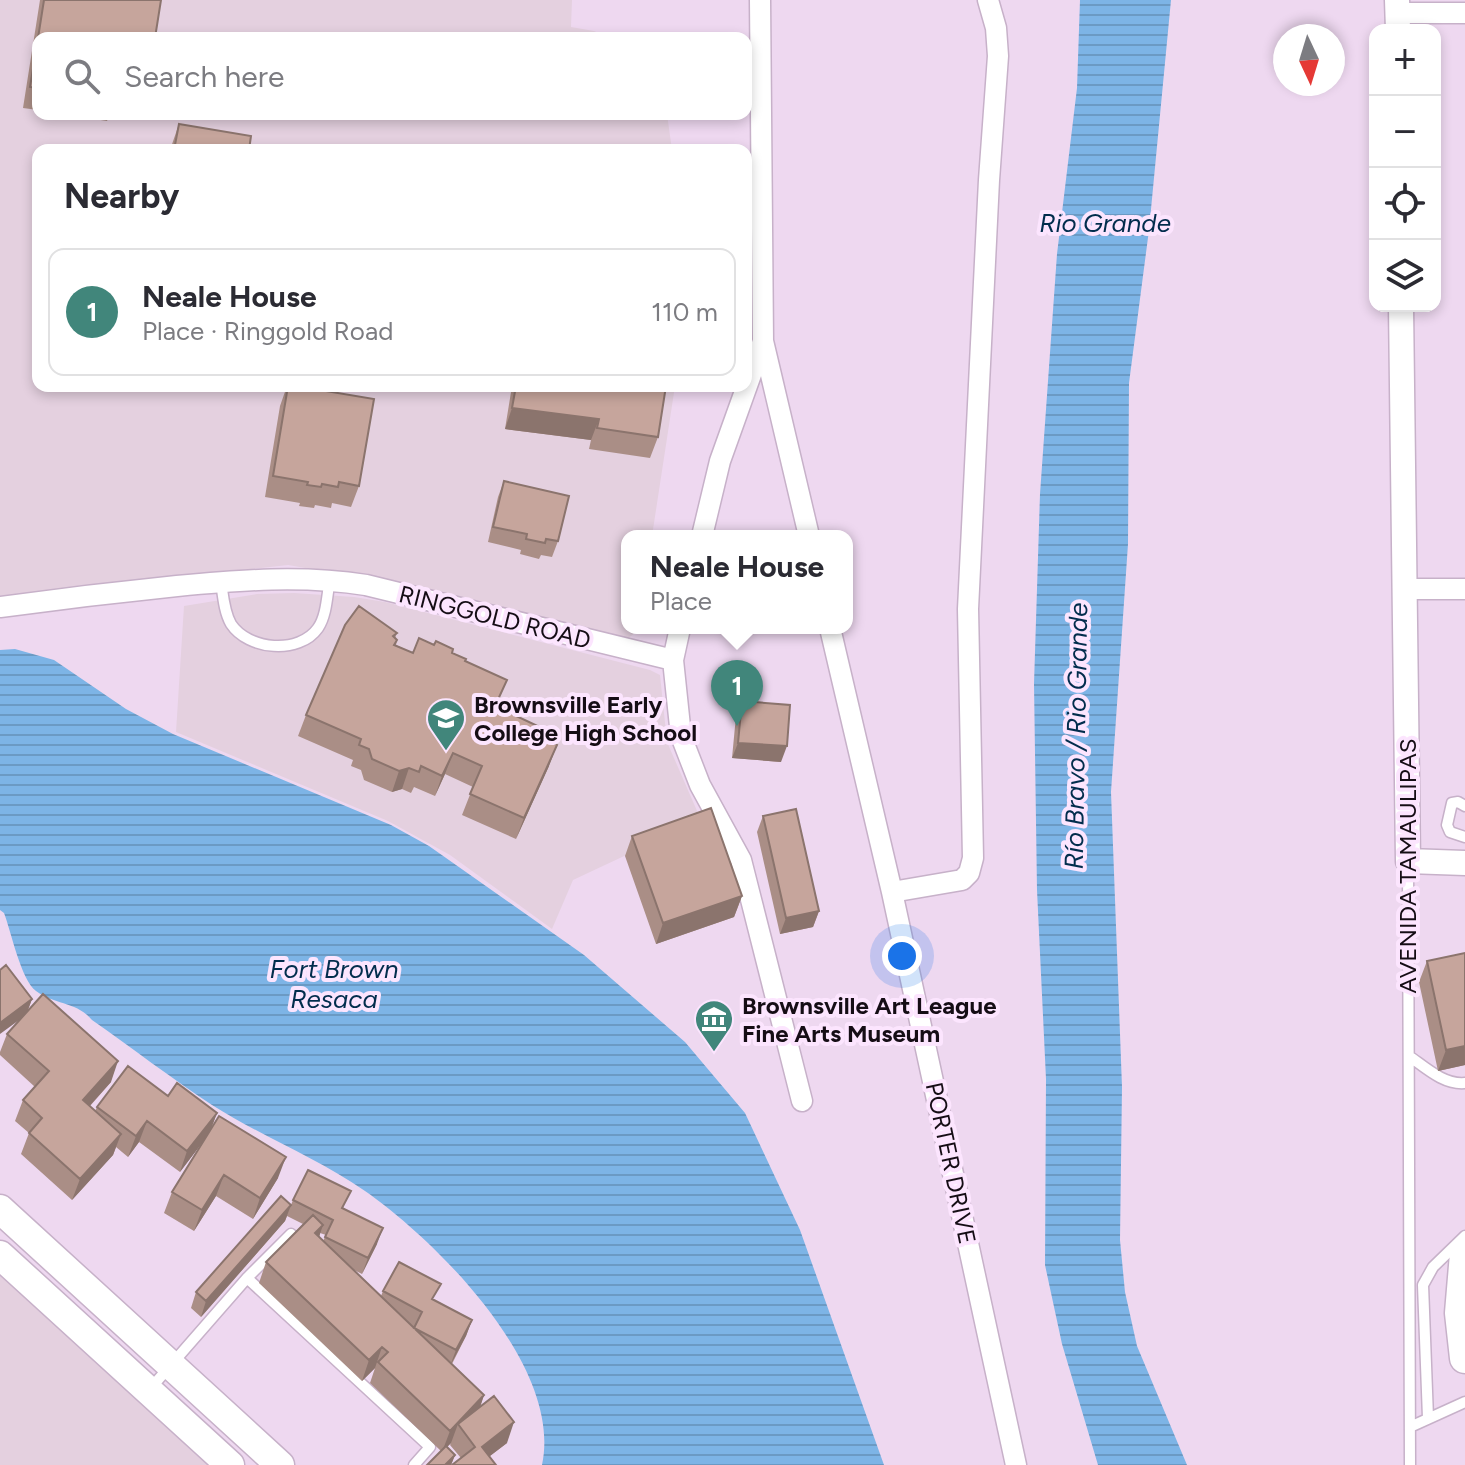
<!DOCTYPE html>
<meta charset="utf-8">
<style>
body{margin:0;font-family:Figtree,sans-serif;background:#f2f2f3;color:#2b2b33}
.controls{position:absolute;right:24px;top:24px;display:grid;overflow:hidden;border-radius:16px;box-shadow:0 4px 12px #0003}
.controls button{width:72px;height:72px;display:grid;place-items:center;padding:0;border:0;border-bottom:2px solid #e1e1e2;background:#fff;color:#2b2b33;font:40px sans-serif}
.compass{position:absolute;left:1273px;top:24px;width:72px;height:72px;border-radius:50%;background:#fff;box-shadow:0 4px 12px #0003;rotate:176deg}
.you{position:absolute;left:902px;top:956px;width:28px;height:28px;margin:-20px;border:6px solid #fff;border-radius:50%;background:#1a73e8;box-shadow:0 0 0 12px #1a73e833}
.badge{display:grid;place-items:center;width:52px;height:52px;border-radius:50%;background:#41867b;color:#fff;font-size:26px;font-weight:700}
.pin{position:absolute;translate:-50% -66px;filter:drop-shadow(0 2px 4px #0008)}
.pin::after{content:'';position:absolute;top:42px;width:28px;height:24px;background:inherit;clip-path:polygon(0 0,100% 0,50% 100%)}
.popup{position:absolute;left:621px;top:530px;width:232px;height:104px;box-sizing:border-box;display:grid;place-content:center;border-radius:16px;background:#fff;filter:drop-shadow(0 2px 6px #0005);font-size:26px;white-space:nowrap;color:#7c7c81}
.popup b{font-size:30px;color:#2b2b33}
.popup::after{content:'';position:absolute;left:50%;top:100%;margin-left:-16px;border:16px solid transparent;border-top-color:#fff}
.list{margin:0;padding:0;list-style:none}
h2{display:flex;justify-content:space-between;align-items:center;height:104px;margin:0;padding:0 32px;font-size:34px}
h2 small{font-size:26px;font-weight:400;color:#7c7c81}
.list li{display:grid;grid-template-columns:52px 1fr auto;gap:24px;align-items:center;box-sizing:border-box;height:128px;margin:0 16px 16px;padding:0 16px;border:2px solid #e1e1e2;border-radius:16px}
.list b{display:block;font-size:30px;white-space:nowrap}
.list p{margin:0;font-size:26px;white-space:nowrap;color:#7c7c81}
.list em{font-size:26px;font-style:normal;color:#7c7c81}
.icon{flex:none;width:44px;height:44px;fill:none;stroke:currentColor;stroke-width:2;stroke-linecap:round;stroke-linejoin:round}
.map{position:relative;flex:none;width:1465px;height:1465px;overflow:hidden}
.search{position:absolute;background:#fff;box-shadow:0 4px 12px #0003;left:32px;top:32px;width:720px;height:88px;display:flex;align-items:center;gap:20px;box-sizing:border-box;padding:0 28px;border-radius:16px;color:#7c7c81;font-size:30px}
.panel{position:absolute;background:#fff;box-shadow:0 4px 12px #0003;left:32px;top:144px;width:720px;height:248px;border-radius:16px}
.map>svg:first-child{display:block}
</style>
<div class="map">
<svg width="1465" height="1465" viewBox="0 0 1465 1465">
<defs>
<pattern id="water-rules" width="6" height="5" patternUnits="userSpaceOnUse" patternTransform="scale(2)"><rect width="6" height="5" fill="#7db4e6"/><path d="M0 2.5h6" fill="none" stroke="#6b9ac4"/></pattern>
</defs>
<rect width="100%" height="100%" fill="#eed8f0"/>
<path fill="#e4d0df" d="M0,0H572L571,27L594,31L609,38H38V114H667L672,150H38V386H675L652,536H627V628H638L635,633L627,639L418,587L288,565L0,596Z
M294,593L354,597L385,602L650,670L660,675L667,742L701,820L573,880L552,929L450,855L388,821L176,732L184,606L257,594Z
M0,1275L211,1465H0Z"/>
<path fill="url(#water-rules)" d="M1080,0H1171L1149,230L1129,383L1128,544L1111,792L1122,1087L1120,1240L1125,1292L1137,1346L1187,1465H1098L1062,1344L1045,1265L1046,1079L1037,890L1034,684L1040,494L1057,254L1077,88Z
M15,649L54,660L126,709L173,734L391,825L429,846L584,955L685,1042L745,1113L800,1230L884,1465H542C563,1367 438,1242 365,1191C317,1158 261,1136 212,1105C171,1078 132,1048 92,1020C76,1001 54,1005 36,991C21,980 11,931 4,913L0,910V650Z"/>
<g fill="none" stroke-linecap="round" stroke-linejoin="round">
<defs>
<path id="service" d="M221,582C223,595 224,612 231,624C248,650 299,655 318,628C327,615 327,594 330,579
M1465,806L1458,802L1452,803L1447,825L1450,832L1465,837
M1408,863L1410,1465
M1409,1056C1426,1068 1444,1085 1465,1083
M247,1278L430,1447L414,1465
M150,1389L247,1278L291,1234
M1428,1418L1423,1285L1433,1267L1465,1236
M1410,1427L1465,1402"/>
<path id="minor" d="M1398,13H1465
M763,341L809,536
M702,536L720,461L763,341L760,0
M1405,589H1465
M0,607C59,599 118,592 177,586C241,580 302,575 366,585L673,660L681,736L700,785L741,860L802,1101
M830,628L892,892L1016,1465
M673,660L680,628
M892,892L962,880L969,873L973,858L968,609L989,180L998,56L996,28L988,0"/>
<path id="tertiary" d="M1397,0L1398,30
M1401,306L1408,861L1465,863"/>
<path id="secondary" d="M0,1209L280,1465
M0,1255L230,1465"/>
<path id="primary" d="M1465,1254L1460,1313L1465,1358"/>
</defs>
<use href="#service" stroke="#c7b1c9" stroke-width="13"/>
<use href="#minor" stroke="#c7b1c9" stroke-width="23"/>
<use href="#tertiary" stroke="#c7b1c9" stroke-width="27"/>
<use href="#secondary" stroke="#c7b1c9" stroke-width="31"/>
<use href="#primary" stroke="#c7b1c9" stroke-width="33"/>
<use href="#service" stroke="#fff" stroke-width="10"/>
<use href="#minor" stroke="#fff" stroke-width="20"/>
<use href="#tertiary" stroke="#fff" stroke-width="24"/>
<use href="#secondary" stroke="#fff" stroke-width="28"/>
<use href="#primary" stroke="#fff" stroke-width="30"/>
</g>
<path fill="#aa8e86" fill-rule="evenodd" d="M40,0H161L38,38V110L23,108Z
M62,114H110L107,121Z
M179,124L249,150H170Z
M287,386L359,486L351,507L332,503L331,508L315,505L314,508L299,506L300,503L265,497L280,406Z
M512,386H666L658,437L650,458L589,449L591,440L505,429Z
M504,481L558,541L552,557L541,555L539,559L520,554L521,550L488,542L498,497Z
M397,633L395,638L397,640L396,645L413,653H452L465,662L499,701L497,707L544,729L541,738L549,766L516,839L462,815L473,787L445,774L435,796L414,787L411,793L402,789L392,792L364,780L361,770L351,766L353,760L298,736L306,715Z
M742,701L781,762L732,758L736,716Z
M763,816L819,911L813,927L780,934L757,832Z
M632,836L742,896L734,917L656,944L625,856Z
M1427,961L1465,1065L1438,1071L1419,982Z
M32,999L28,1010L111,1082L90,1106L95,1111L97,1107L168,1096L217,1113L211,1129L278,1178L253,1219L216,1196L194,1231L164,1213L172,1192L203,1141L180,1172L139,1142L128,1157L116,1147L113,1155L72,1200L21,1154L29,1133L15,1121L23,1100L35,1087L0,1055V1052L7,1034L18,1021Z
M293,1200L344,1208L377,1244L362,1274L354,1270L381,1296L383,1291L434,1300L472,1320L466,1336L452,1364L484,1395L480,1407L507,1443L490,1456L461,1458L450,1445L451,1443L447,1447L455,1455L451,1465L441,1451L370,1383L375,1368L362,1381L259,1283L266,1262L303,1224L287,1216L285,1221L201,1317L191,1308L196,1292L291,1205ZM320,1233L326,1235L323,1241L319,1237Z"/>
<path fill="#8b746d" d="M512,408L599,419L591,440L505,429Z
M738,743L787,746L781,762L732,758Z
M557,745L549,766L516,839L524,818Z
M453,753L445,774L435,796L442,776Z
M409,768L402,789L392,792L399,771Z
M742,896L734,917L656,944L663,923Z
M819,911L813,927L780,934L786,918Z
M32,999L26,1015L0,1034V1023Z
M1465,1046V1065L1438,1071L1446,1050Z
M118,1061L111,1082L76,1121L83,1100Z
M217,1113L209,1134L180,1172L187,1151Z
M147,1121L139,1142L128,1157L136,1136Z
M121,1134L113,1155L72,1200L80,1179Z
M286,1157L278,1178L253,1219L260,1198Z
M224,1175L216,1196L194,1231L202,1210Z
M291,1205L285,1221L201,1317L206,1301Z
M323,1225L316,1246L315,1233Z
M383,1228L377,1244L362,1274L368,1258Z
M472,1320L466,1336L450,1366L456,1350Z
M382,1347L375,1368L362,1381L369,1360Z
M484,1395L477,1416L458,1424L451,1443L442,1452L450,1431Z
M514,1422L507,1443L478,1465L482,1447Z
M455,1455L451,1465H445Z"/>
<path fill="#c6a59c" stroke="#8b746d" stroke-width="2" d="M44,0H161L155,38H38Z
M38,39V88L30,87Z
M179,124L251,136L249,150H174Z
M288,386H296L374,399L359,486L339,482L338,487L322,484L321,487L307,485L308,482L273,476Z
M516,386H666L658,437L597,428L599,419L512,408Z
M504,481L569,496L558,541L546,539L545,543L526,539L527,534L493,527Z
M359,606L397,633L393,636L397,640L394,645L413,653L419,638L434,645L436,641L453,649L452,653L466,659L465,661L507,680L495,706L544,729L540,737L557,745L524,818L470,794L482,766L453,753L442,776L421,766L419,772L409,768L399,771L372,759L369,749L359,745L361,739L306,715L345,625Z
M742,701L790,705L787,746L738,743Z
M711,808L742,896L663,923L632,836Z
M796,809L819,911L786,918L763,816Z
M1465,953V1046L1446,1050L1427,961Z
M6,965L32,999L0,1023V970Z
M43,994L118,1061L83,1100L121,1134L80,1179L29,1133L42,1118L23,1100L49,1071L7,1034Z
M128,1066L168,1096L177,1083L217,1113L187,1151L147,1121L136,1136L97,1107Z
M219,1116L286,1157L260,1198L224,1175L202,1210L172,1192Z
M308,1170L351,1191L342,1208L383,1228L368,1258L325,1237L333,1220L293,1200Z
M281,1196L291,1205L206,1301L196,1292Z
M313,1215L323,1225L315,1233L484,1395L450,1431L378,1362L388,1352L382,1347L369,1360L266,1262Z
M399,1262L441,1284L432,1299L472,1320L456,1350L414,1328L422,1312L383,1291Z
M494,1396L514,1422L482,1447L496,1465H452L475,1447L458,1424Z
M446,1446L455,1455L445,1465H427Z"/>
<defs>
<symbol id="school-pin" viewBox="-11 -11 22 30"><path d="M0 17L-7.5 6A9.5 9.5 0 1 1 7.5 6Z" fill="#41867b" stroke="#fce5fe"/><path d="M0-5L7-2L0 1L-7-2ZM-4 1L0 2.5L4 1V4Q0 6-4 4Z" fill="#fff"/></symbol>
<symbol id="museum-pin" viewBox="-11 -11 22 30"><path d="M0 17L-7.5 6A9.5 9.5 0 1 1 7.5 6Z" fill="#41867b" stroke="#fce5fe"/><path d="M0-6L6-3V-2H-6V-3ZM-5-1h2V3h-2ZM-1-1h2V3h-2ZM3-1h2V3H3ZM-6 4H6V6H-6Z" fill="#fff"/></symbol>
</defs>
<g fill-rule="evenodd">
<use href="#school-pin" x="424" y="696" width="44" height="60"/>
<use href="#museum-pin" x="692" y="997" width="44" height="60"/>
</g>
<g text-anchor="middle" dominant-baseline="central" stroke-width="8" stroke-linejoin="round" paint-order="stroke">
<g font-size="24" fill="#150d15" stroke="#fce5fe">
<text transform="translate(495 617) rotate(14)">RINGGOLD ROAD</text>
<text transform="translate(1407 866) rotate(-90)">AVENIDA TAMAULIPAS</text>
<text transform="translate(951 1163) rotate(78)">PORTER DRIVE</text>
</g>
<g font-size="24" font-weight="bold" fill="#150d15" stroke="#fce5fe" text-anchor="start">
<text x="474" y="704">Brownsville Early<tspan x="474" dy="28">College High School</tspan></text>
<text x="742" y="1005">Brownsville Art League<tspan x="742" dy="28">Fine Arts Museum</tspan></text>
</g>
<g font-size="26" font-style="italic" fill="#022d4d" stroke="#fce5fe">
<text x="1105" y="223">Rio Grande</text>
<text transform="translate(1076 736) rotate(-89)">Río Bravo / Rio Grande</text>
<text x="334" y="969">Fort Brown<tspan x="334" dy="30">Resaca</tspan></text>
</g>
</g>
</svg>
<div class="controls">
<button>+</button>
<button>−</button>
<button><svg class="icon" aria-label="locate" viewBox="0 0 24 24"><circle cx="12" cy="12" r="6"/><path d="M12 2v4M12 18v4M2 12h4M18 12h4"/></svg></button>
<button><svg class="icon" aria-label="layers" viewBox="0 0 24 24"><path d="M12 4l9 5-9 5-9-5zM3 14l9 5 9-5"/></svg></button>
</div>
<svg class="compass" viewBox="-18 -18 36 36"><path d="M0-13l5 13h-10z" fill="#e53935"/><path d="M0 13l5-13h-10z" fill="#7c7c81"/></svg>
<div class="you"></div>
<div class="pin badge" style="left:737px;top:726px">1</div>
<div class="popup"><b>Neale House</b>Place</div>
<div class="search"><svg class="icon" aria-label="search" viewBox="0 0 24 24"><circle cx="10" cy="10" r="6"/><path d="M15 15l6 6"/></svg>Search here</div>
<section class="panel">
<h2>Nearby<small></small></h2>
<ul class="list">
<li><span class="badge">1</span><div><b>Neale House</b><p>Place · Ringgold Road</p></div><em>110 m</em></li>
</ul>
</section>
</div>
